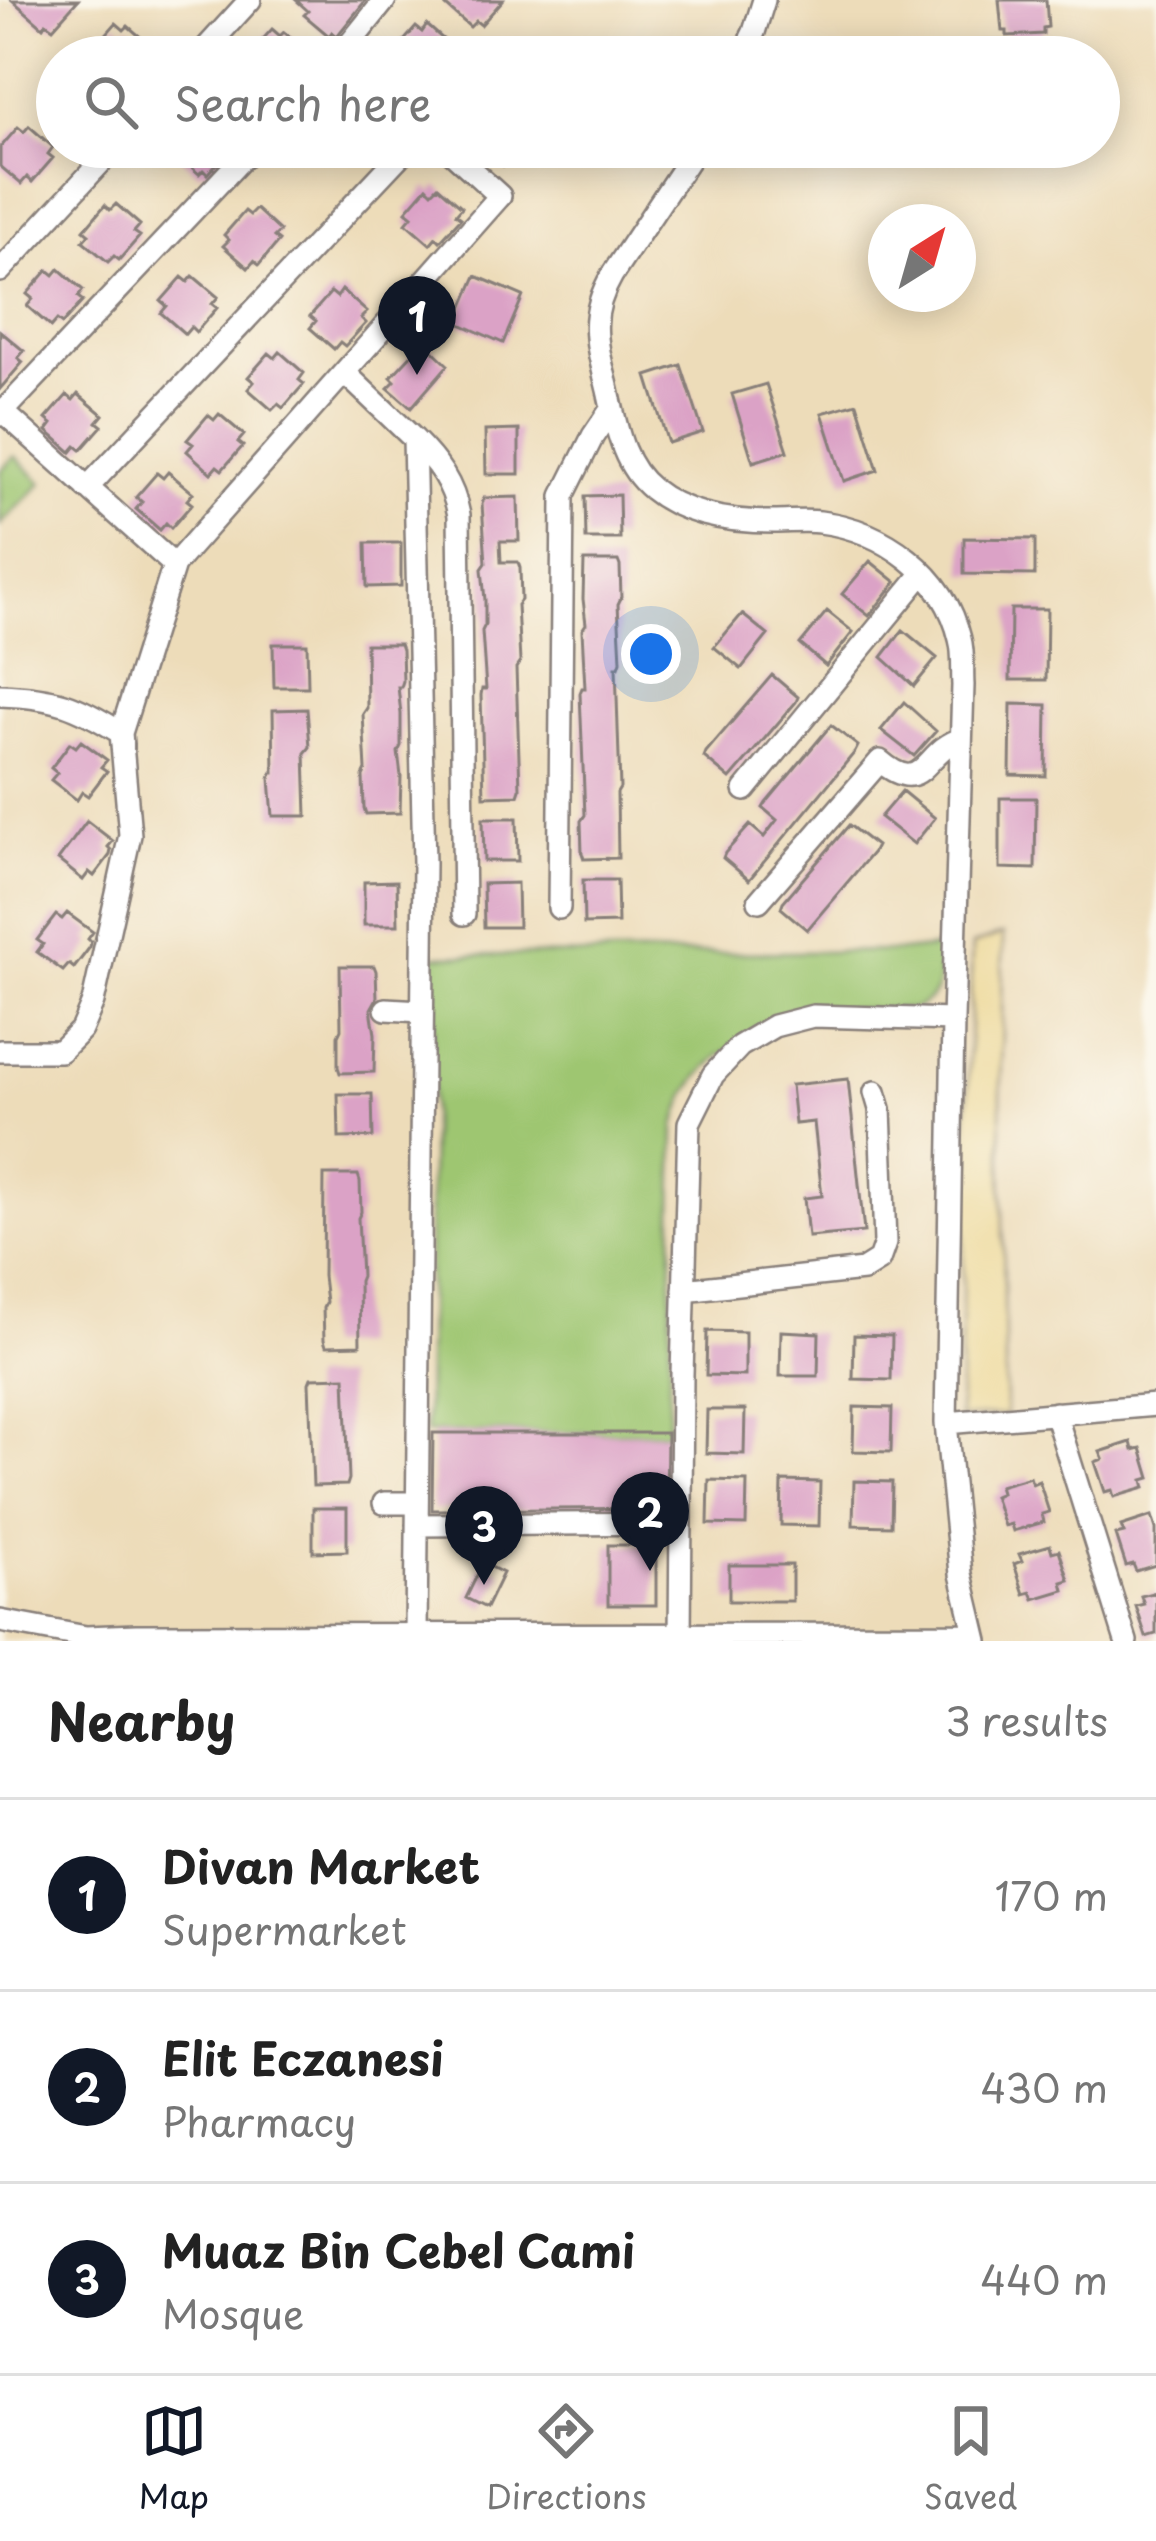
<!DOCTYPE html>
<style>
body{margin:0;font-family:"Playpen Sans",sans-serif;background:#f2f2f2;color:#222}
.compass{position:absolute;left:868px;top:204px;width:108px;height:108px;border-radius:50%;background:#fff;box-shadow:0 6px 30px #0003;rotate:37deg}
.you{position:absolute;left:651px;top:654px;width:42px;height:42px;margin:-30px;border:9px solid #fff;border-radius:50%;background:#1a73e8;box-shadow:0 0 0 18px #1a73e833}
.badge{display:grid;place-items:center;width:78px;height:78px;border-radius:50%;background:#111827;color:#fff;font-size:39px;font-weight:700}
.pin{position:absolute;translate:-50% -99px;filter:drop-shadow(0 3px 6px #0008)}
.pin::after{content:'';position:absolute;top:63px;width:42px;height:36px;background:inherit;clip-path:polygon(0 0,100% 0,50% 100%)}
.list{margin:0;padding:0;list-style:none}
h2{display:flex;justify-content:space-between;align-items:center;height:156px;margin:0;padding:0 48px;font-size:51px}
h2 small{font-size:39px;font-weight:400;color:#767676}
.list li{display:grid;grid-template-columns:78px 1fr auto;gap:36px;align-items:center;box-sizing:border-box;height:192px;padding:0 48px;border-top:3px solid #e0e0e0}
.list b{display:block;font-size:45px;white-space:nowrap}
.list p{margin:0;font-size:39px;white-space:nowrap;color:#767676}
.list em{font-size:39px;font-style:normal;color:#767676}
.icon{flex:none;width:66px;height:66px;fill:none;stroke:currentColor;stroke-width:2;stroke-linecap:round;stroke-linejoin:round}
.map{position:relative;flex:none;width:1156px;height:1641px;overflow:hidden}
.search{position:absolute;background:#fff;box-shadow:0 6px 30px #0003;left:36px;right:36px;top:36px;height:132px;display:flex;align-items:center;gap:30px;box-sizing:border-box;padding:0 42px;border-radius:66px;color:#767676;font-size:45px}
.sheet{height:732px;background:#fff}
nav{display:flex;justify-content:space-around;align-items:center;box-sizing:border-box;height:168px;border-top:3px solid #e0e0e0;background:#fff;font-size:33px;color:#767676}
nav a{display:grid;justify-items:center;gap:6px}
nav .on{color:#111827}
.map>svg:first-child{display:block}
</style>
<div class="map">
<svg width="1156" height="1641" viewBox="0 0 1156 1641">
<rect width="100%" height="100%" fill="#fbf7ec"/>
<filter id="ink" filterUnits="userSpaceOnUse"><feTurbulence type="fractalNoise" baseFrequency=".00833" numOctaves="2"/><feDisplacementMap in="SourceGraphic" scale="24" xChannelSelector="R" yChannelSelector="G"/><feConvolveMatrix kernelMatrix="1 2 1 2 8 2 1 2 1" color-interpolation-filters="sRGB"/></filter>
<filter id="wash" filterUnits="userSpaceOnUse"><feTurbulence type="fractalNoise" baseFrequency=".004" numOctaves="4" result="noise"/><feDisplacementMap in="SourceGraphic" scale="48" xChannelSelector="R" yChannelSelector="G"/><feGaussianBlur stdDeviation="2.7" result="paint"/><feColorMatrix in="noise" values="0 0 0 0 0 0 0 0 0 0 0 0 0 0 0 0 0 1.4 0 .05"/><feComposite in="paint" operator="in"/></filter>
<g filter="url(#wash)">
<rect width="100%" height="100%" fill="#eddcb9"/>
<path fill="#9ec671" stroke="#607456" stroke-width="3" d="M15,456L42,483L0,525V471Z
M939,947C939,977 945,995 913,1009L796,1010L718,1056L700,1075L686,1095L675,1126L668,1433H426L434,956L903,951Z"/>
<path fill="#eeda9e" stroke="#887e6c" stroke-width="3" d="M1003,934L1001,1097L1006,1415L959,1418L972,945Z"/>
<g id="blocks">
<path fill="#dba2c6" d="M12,0H78L53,28L46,23L43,27Z
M296,0H366L337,36L332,32L329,36L304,15L308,11Z
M451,0H503L481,25L476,21L470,27L446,6Z
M999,0H1046L1048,27L1043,28V34L1007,36V31H1002Z
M116,23L124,30L128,26L152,47L143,57H86Z
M427,25L452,47L443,57H402L395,51L416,27L422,32Z
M272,29L280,36L284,32L313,57H247Z
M29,126L53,147L48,154L53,158L32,182L27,177L21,184L0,166V148L18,127L24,132Z
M169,147H232L207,174L203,170L199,174Z
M481,147H528L514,163L509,159L503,166Z
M438,186L462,207L456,214L461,218L440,241L436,237L430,244L406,223L412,216L406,211L427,187L432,192Z
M116,204L140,225L134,232L140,236L119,260L114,256L108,262L83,241L89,234L84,230L105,205L110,210Z
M256,209L280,231L274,237L279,241L259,265L254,261L248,268L223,246L229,240L224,235L245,211L250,215Z
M59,269L83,290L78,297L83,301L62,324L57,320L51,327L27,306L33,299L27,294L48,270L54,275Z
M193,276L218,297L212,304L217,308L196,332L191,327L185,334L161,313L167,306L161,301L182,277L188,282Z
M476,276L523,296L503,343L456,322Z
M342,290L367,312L361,318L366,323L345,346L340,342L334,349L310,328L316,321L310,316L331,292L337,297Z
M0,331L24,351L18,358L23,362L0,389Z
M427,345L448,365L411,408L388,388L395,381L391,377L417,349L421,352Z
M280,352L304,373L299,380L304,384L283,408L278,404L272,410L248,389L254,382L248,377L269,353L275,358Z
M681,365L703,432L668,443L647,376Z
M766,384L788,451L753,462L732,394Z
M78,394L103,415L97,422L102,426L81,450L76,446L71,452L47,431L52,424L46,419L67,395L73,400Z
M857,403L878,470L844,481L822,413Z
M219,414L244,435L238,442L243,446L222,470L217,466L211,473L187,451L193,444L187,440L208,415L214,420Z
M519,430V474H486L485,431Z
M168,472L193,493L187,500L192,504L171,528L166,523L160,530L136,509L142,502L136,497L157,473L163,478Z
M619,495L620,539H586L585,496Z
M518,497L519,541H500L501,562H518L520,568L521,600L517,605L520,662L516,668L520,789L518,795L484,796L481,695L482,689H486L482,631L485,625V600L482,569L486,563L482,504L484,498Z
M964,538L1035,539V575L964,574Z
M366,543H401V586L367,587Z
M584,561H618L620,566L621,598L618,604L621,661L619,667H616L620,788L617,793L618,858L584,859L582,853L581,821L585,815L580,693L582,688H585L582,630L586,624L583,599Z
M870,561L896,582L869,616L842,594Z
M1011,609H1047L1046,680H1010Z
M827,611L853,632L826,666L800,644Z
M742,614L768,635L741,669L714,647Z
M903,630L937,658L914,686L882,657Z
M273,644H307L308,687H274Z
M366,644H400L402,650L403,681L401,687H398L401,714V746L398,752L401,776L400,813L366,814L364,808L363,776L366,770L363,714L367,708Z
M772,675L798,697L796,702L730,779L704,757L706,752Z
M904,702L936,731L914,756L881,730Z
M1011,704L1047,705L1046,776L1010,775Z
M307,709L310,747L305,753L307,816H273L270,779L272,773H274L273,710Z
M831,725L858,746L855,752L749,880L723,858L725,853L750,825L764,837L777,820L763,808L766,803Z
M81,741L107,760L101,767L107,771L88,796L82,792L77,800L51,780L57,773L51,768L70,743L76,747Z
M902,791L935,818L914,844L880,817Z
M1000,798H1036L1035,869L1000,868Z
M483,818H517L518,861H484Z
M87,821L113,841L108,847L111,850L110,855L94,876L89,872L83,880L58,860Z
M849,825L876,846L873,852L807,930L781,908L783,902Z
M583,880H617L618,923L584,924Z
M397,881L398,925H364V882Z
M517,883L518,927H484L483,884Z
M67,913L93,932L88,939L91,942L90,947L74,968L69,964L63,971L37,952L43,944L37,940L56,915L62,919Z
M340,966H374L376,971L377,998L371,1009L375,1034L374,1072L340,1073L338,1067V1035L341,1029Z
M848,1079L864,1232L808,1237L804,1198L822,1196L814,1122L795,1124L791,1085Z
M338,1094H372L373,1137L339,1138Z
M324,1175H358L360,1181L361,1212L358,1218L361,1276L359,1281L360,1345L326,1346L324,1340L323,1308L326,1302L323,1276Z
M707,1331L745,1332V1376L706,1375Z
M781,1331L819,1333L818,1376H780Z
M854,1335L892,1336L891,1380L853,1379Z
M345,1377L349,1479L347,1485L313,1486L309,1383L311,1378Z
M854,1407L892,1408L891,1452L853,1451Z
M707,1410H745L744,1454L706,1453Z
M433,1433H667L666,1508L432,1510Z
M1131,1442L1133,1450L1141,1448L1150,1478L1143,1480L1145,1488L1114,1497L1112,1490L1105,1492L1095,1462L1103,1459L1100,1452Z
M1030,1477L1032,1484L1039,1481L1049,1512L1042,1514L1044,1522L1013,1531L1011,1524L1004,1526L994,1496L1001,1493L999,1486Z
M709,1480L747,1481L746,1525L708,1524Z
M782,1481L820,1482L819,1526L781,1525Z
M854,1481L892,1482L891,1526L853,1525Z
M313,1508H347V1551L313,1552Z
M1152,1516L1156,1529V1565L1136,1571L1133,1564L1126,1566L1116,1535L1124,1533L1121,1526Z
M608,1545H656V1605H608Z
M1050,1545L1052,1552L1059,1550L1069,1580L1062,1582L1064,1590L1034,1599L1031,1592L1024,1594L1014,1564L1022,1561L1019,1554Z
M483,1563L503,1573L486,1608L466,1598Z
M729,1565H792V1601H729Z
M1156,1592V1634L1146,1637L1136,1606L1144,1604L1141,1596Z"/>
</g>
</g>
<g filter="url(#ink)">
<use href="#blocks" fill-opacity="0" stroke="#887f7a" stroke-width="3"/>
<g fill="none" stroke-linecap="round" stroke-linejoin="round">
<defs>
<path id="minor" d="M198,57L250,0
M339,57L385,0
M742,57L754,32L764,0
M697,147L612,275C587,318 597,344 608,390C616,425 622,465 652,489C685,516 733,522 774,522C789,522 806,520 820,522C884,530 945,574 960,639C964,653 962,670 963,685L953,1020L946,1423L961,1574L977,1641
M0,271L115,147
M345,373L414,439L424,863L416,1634
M0,409L174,565
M0,415L253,147
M414,439C437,462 453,483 459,515L464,914
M87,488L408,147
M0,695C55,697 75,704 121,733
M745,790L923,573
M759,901L880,761C925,799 923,750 961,739
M559,908L563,496L593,436L612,408
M386,1009L422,1011
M0,1051H60L81,1030L93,1002L130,835L121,733L174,565L500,196L446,147
M684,1290L863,1270L879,1260L885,1243L880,1109L875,1092
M1055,1413L1126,1641
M946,1423L1156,1405
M384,1503H417
M417,1525L681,1523
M0,1621L86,1637
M79,1641L86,1637L136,1635L975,1634
M680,1641L682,1375L689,1123L713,1075L740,1046L774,1026L813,1016L953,1020"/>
</defs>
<use href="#minor" stroke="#887f7a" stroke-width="26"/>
<use href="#minor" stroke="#fff" stroke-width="21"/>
</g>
</g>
</svg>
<svg class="compass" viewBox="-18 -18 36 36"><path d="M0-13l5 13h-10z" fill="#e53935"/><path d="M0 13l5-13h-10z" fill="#767676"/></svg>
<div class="you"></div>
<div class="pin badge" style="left:417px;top:375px">1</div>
<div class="pin badge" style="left:650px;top:1571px">2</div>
<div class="pin badge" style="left:484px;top:1585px">3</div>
<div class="search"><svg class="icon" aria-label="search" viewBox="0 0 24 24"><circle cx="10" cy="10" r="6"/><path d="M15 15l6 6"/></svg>Search here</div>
</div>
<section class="sheet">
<h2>Nearby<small>3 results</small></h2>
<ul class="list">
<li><span class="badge">1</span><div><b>Divan Market</b><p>Supermarket</p></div><em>170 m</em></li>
<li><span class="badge">2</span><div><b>Elit Eczanesi</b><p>Pharmacy</p></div><em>430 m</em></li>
<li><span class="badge">3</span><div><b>Muaz Bin Cebel Cami</b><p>Mosque</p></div><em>440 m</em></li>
</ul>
</section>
<nav>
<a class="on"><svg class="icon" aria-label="map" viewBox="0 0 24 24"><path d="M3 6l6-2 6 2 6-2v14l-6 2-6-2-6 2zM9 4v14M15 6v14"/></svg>Map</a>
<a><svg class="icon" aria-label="directions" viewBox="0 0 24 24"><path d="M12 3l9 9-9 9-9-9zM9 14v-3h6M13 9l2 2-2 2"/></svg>Directions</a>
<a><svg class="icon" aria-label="saved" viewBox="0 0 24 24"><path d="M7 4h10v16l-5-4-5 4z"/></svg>Saved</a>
</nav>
